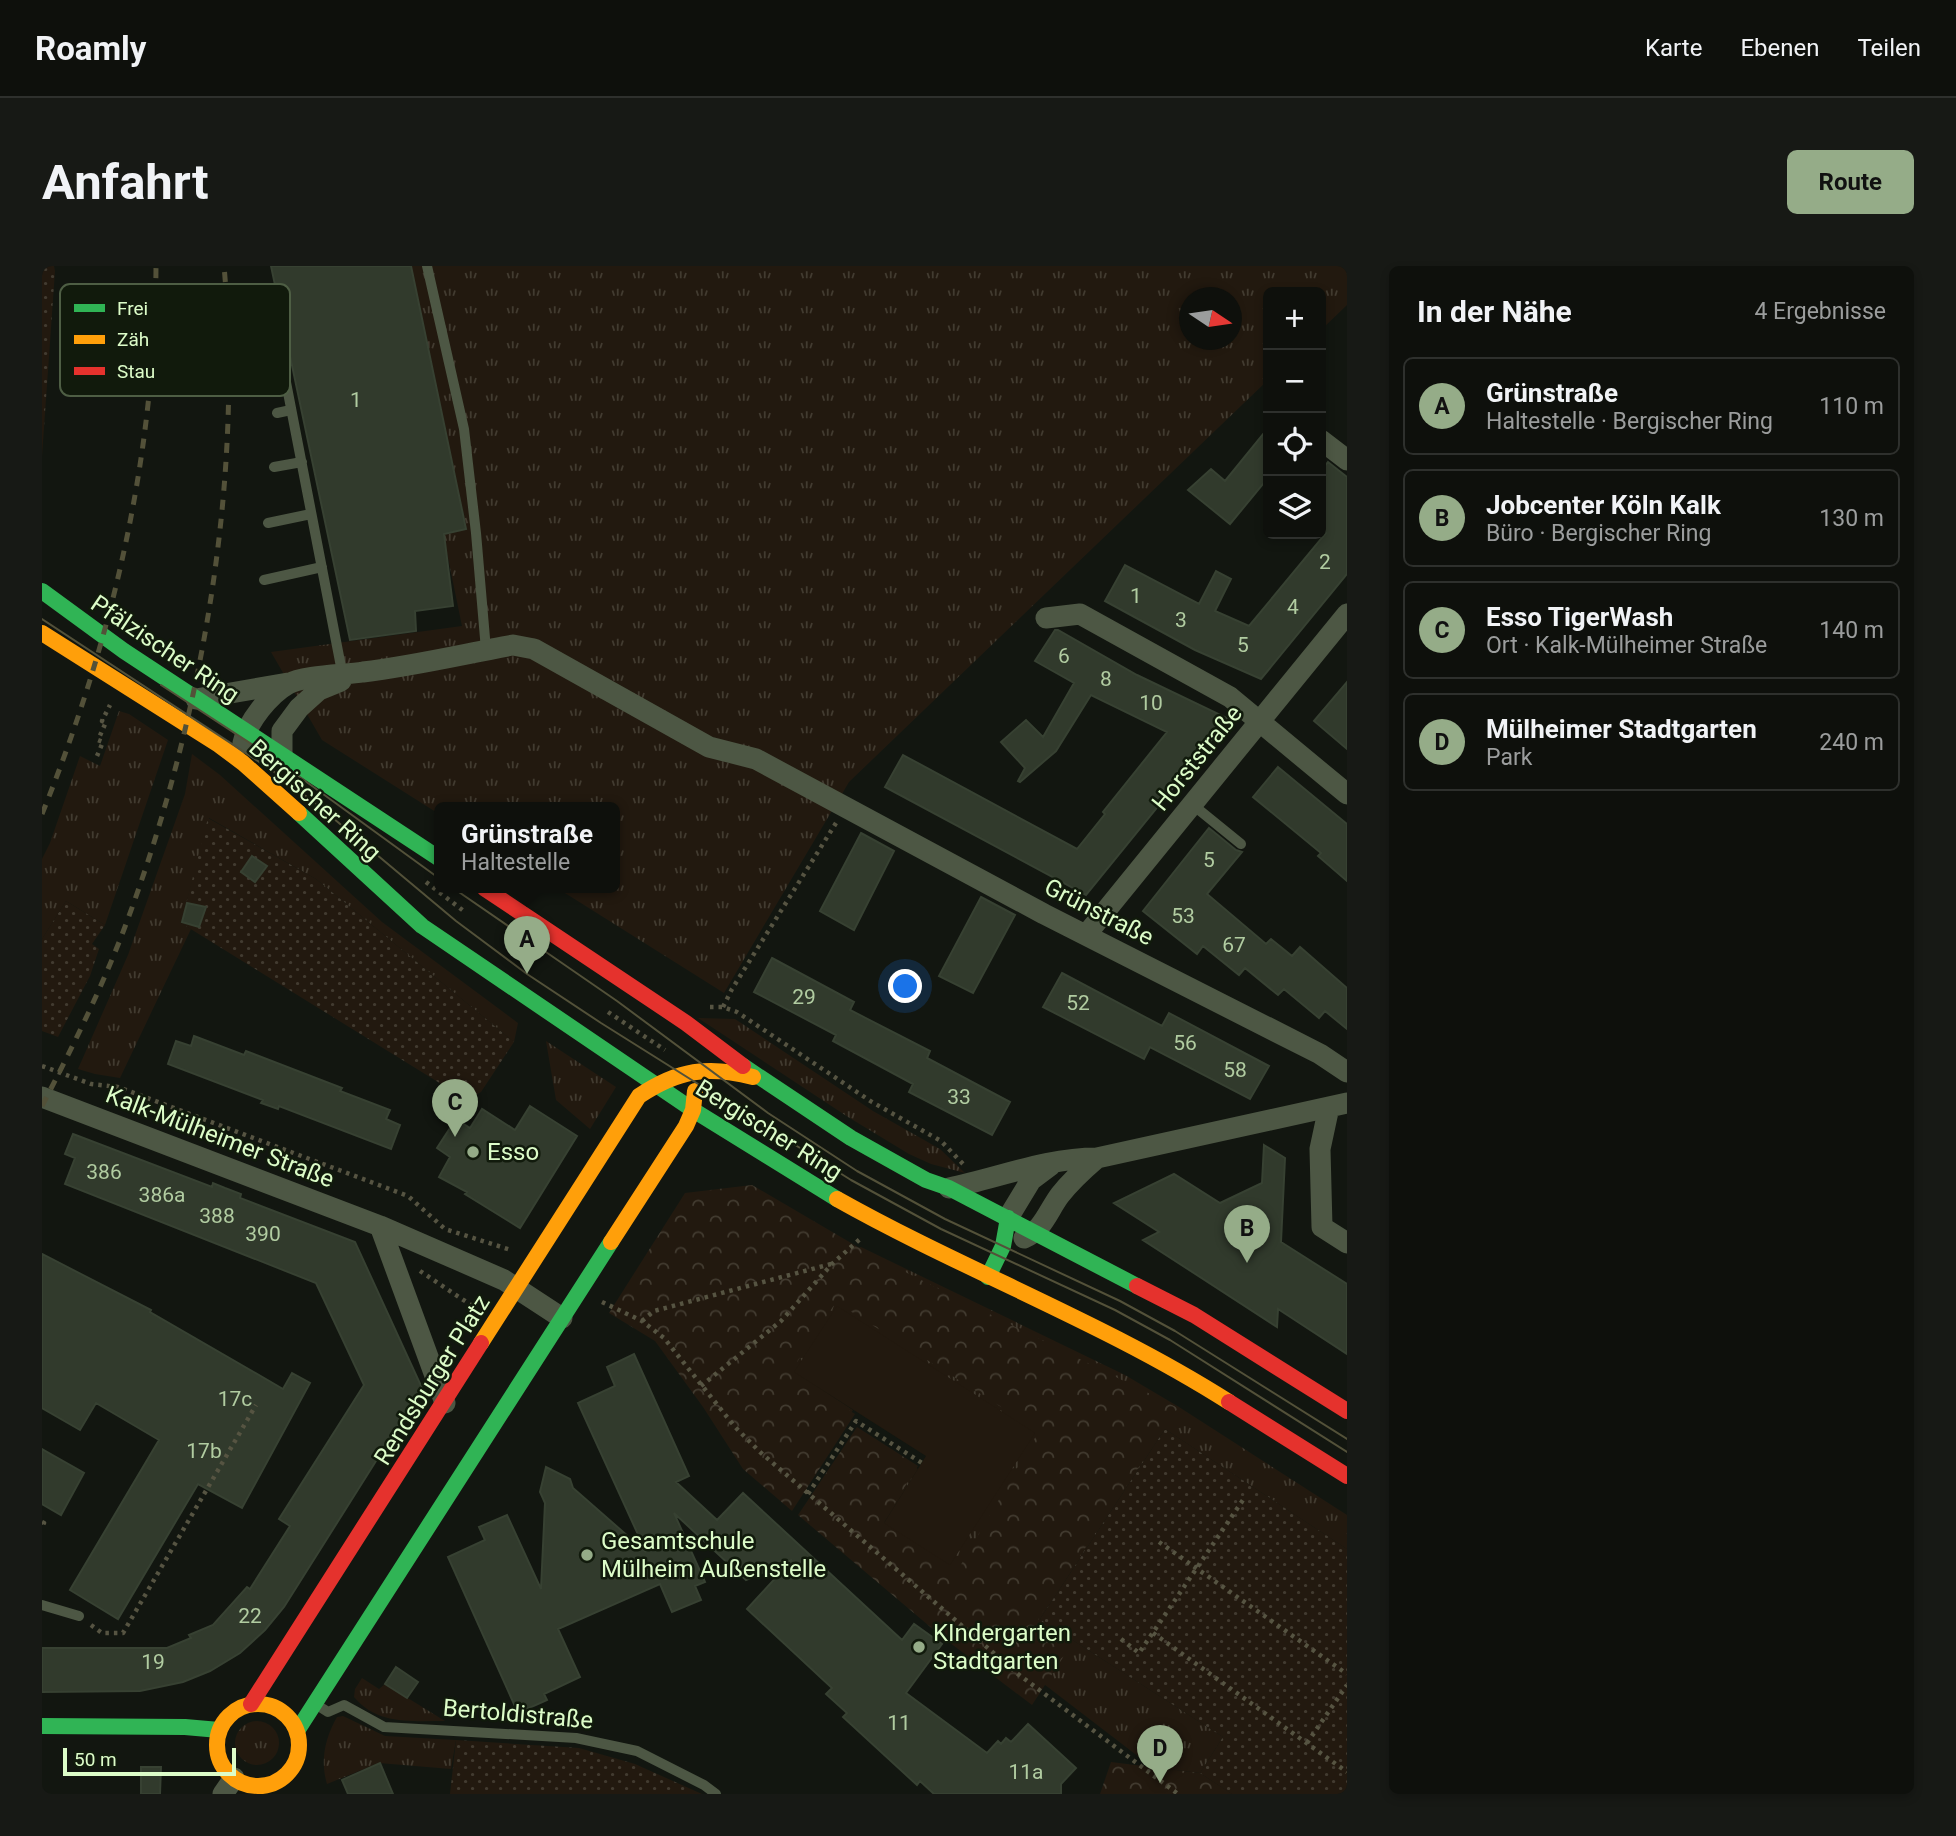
<!DOCTYPE html>
<html lang="de">
<meta charset="utf-8">
<style>
body{margin:0;font-family:Roboto,sans-serif;background:#171915;color:#f1f3f6}
.controls{position:absolute;right:21px;top:21px;display:grid;overflow:hidden;border-radius:10px;box-shadow:0 4px 10px #0003}
.controls button{width:63px;height:63px;display:grid;place-items:center;padding:0;border:0;border-bottom:2px solid #2e302d;background:#0e100c;color:#f1f3f6;font:35px sans-serif}
.compass{position:absolute;left:1137px;top:21px;width:63px;height:63px;border-radius:50%;background:#0e100c;box-shadow:0 4px 10px #0003;rotate:103deg}
.scale{position:absolute;left:21px;bottom:18px;width:173px;box-sizing:border-box;padding-left:7px;border:4px solid #dcfcc8;border-top:0;font-size:19px;line-height:24px;white-space:nowrap;color:#dcfcc8;-webkit-text-stroke:5px #111a0c;paint-order:stroke}
.you{position:absolute;left:864px;top:721px;width:24px;height:24px;margin:-18px;border:5px solid #fff;border-radius:50%;background:#1a73e8;box-shadow:0 0 0 10px #1a73e833}
.badge{display:grid;place-items:center;width:46px;height:46px;border-radius:50%;background:#95ac88;color:#111;font-size:23px;font-weight:700}
.pin{position:absolute;translate:-50% -58px;filter:drop-shadow(0 2px 4px #0008)}
.pin::after{content:'';position:absolute;top:37px;width:24px;height:21px;background:inherit;clip-path:polygon(0 0,100% 0,50% 100%)}
.popup{position:absolute;left:392px;top:536px;width:186px;height:91px;box-sizing:border-box;display:grid;place-content:center;border-radius:10px;background:#0e100c;filter:drop-shadow(0 2px 5px #0005);font-size:23px;white-space:nowrap;color:#9b9d9d}
.popup b{font-size:26px;color:#f1f3f6}
.popup::after{content:'';position:absolute;left:50%;top:100%;margin-left:-14px;border:14px solid transparent;border-top-color:#0e100c}
.list{margin:0;padding:0;list-style:none}
h2{display:flex;justify-content:space-between;align-items:center;height:91px;margin:0;padding:0 28px;font-size:30px}
h2 small{font-size:23px;font-weight:400;color:#9b9d9d}
.list li{display:grid;grid-template-columns:46px 1fr auto;gap:21px;align-items:center;box-sizing:border-box;height:98px;margin:0 14px 14px;padding:0 14px;border:2px solid #2e302d;border-radius:10px}
.list b{display:block;font-size:26px;white-space:nowrap}
.list p{margin:0;font-size:23px;white-space:nowrap;color:#9b9d9d}
.list em{font-size:23px;font-style:normal;color:#9b9d9d}
.icon{flex:none;width:38px;height:38px;fill:none;stroke:currentColor;stroke-width:2;stroke-linecap:round;stroke-linejoin:round}
.map{position:relative;flex:none;width:1305px;height:1528px;overflow:hidden;border-radius:10px}
header{display:flex;align-items:center;gap:42px;box-sizing:border-box;height:98px;padding:0 35px;background:#0e100c;border-bottom:2px solid #2e302d}
header strong{font-size:33px}
nav{display:flex;gap:38px;margin-inline-start:auto;font-size:24px}
.intro{display:flex;align-items:center;justify-content:space-between;box-sizing:border-box;height:168px;padding:0 42px}
h1{margin:0;font-size:49px}
.button{padding:18px 32px;border-radius:10px;background:#95ac88;color:#111;font-size:24px;font-weight:700}
main{display:flex;gap:42px;padding:0 42px}
aside{flex:1;background:#0e100c;border-radius:10px;box-shadow:0 4px 10px #0003}
.map>svg:first-child{display:block}
</style>
<header>
<strong>Roamly</strong>
<nav><a>Karte</a><a>Ebenen</a><a>Teilen</a></nav>
</header>
<div class="intro"><h1>Anfahrt</h1><a class="button">Route</a></div>
<main>
<div class="map">
<svg width="1305" height="1528" viewBox="0 0 1305 1528">
<defs>
<pattern id="grass-tufts" width="24" height="20" patternUnits="userSpaceOnUse" patternTransform="scale(1.75)"><rect width="24" height="20" fill="#22190f"/><path d="M3 7l-1-3M5 7V3M7 7l1-3M15 17l-1-3M17 17v-4M19 17l1-3" fill="none" stroke="#423b30"/></pattern>
<pattern id="park-crowns" width="20" height="18" patternUnits="userSpaceOnUse" patternTransform="scale(1.75)"><rect width="20" height="18" fill="#22190f"/><path d="M2 6a3 3 0 1 1 6 0M12 15a3 3 0 1 1 6 0" fill="none" stroke="#423b30"/></pattern>
<pattern id="garden-dots" width="8" height="8" patternUnits="userSpaceOnUse" patternTransform="scale(1.75)"><rect width="8" height="8" fill="#22190f"/><path d="M2 2h.1M6 6h.1" fill="none" stroke="#423b30" stroke-width="1.8" stroke-linecap="round"/></pattern>
</defs>
<rect width="100%" height="100%" fill="#121610"/>
<path fill="url(#grass-tufts)" fill-rule="evenodd" d="M346,0H1305V39L1279,64V26H1226V114L807,516L682,727L515,622H572V542H398L397,548L280,474L229,386L420,360ZM1148,32H1190V74H1148Z
M77,445L87,448L126,474L63,659L24,635L0,673V593L8,577L38,490L58,500Z
M150,488L178,509L340,656L476,757L472,776L274,613L167,552L139,657L149,663L78,812L53,808L36,803L86,689L143,528Z
M656,752L693,753L831,845L898,883L923,907L889,898L867,888L806,851Z
M504,775L574,821L548,863L514,834Z
M819,981L1083,1109L1137,1141L1305,1249V1283L1123,1163L998,1353L1181,1471L1158,1507L1110,1501L981,1402L778,1227L817,1166L876,1203L842,1257L993,1167L753,1106L811,1144L764,1215L672,1117L809,984Z
M320,1412L337,1423L343,1418L403,1455C370,1455 335,1459 312,1431L313,1423Z
M301,1450L343,1470L414,1474L409,1503L337,1497L285,1518C278,1495 283,1472 295,1451Z
M193 1477a22 22 0 1 1 44 0a22 22 0 1 1-44 0Z"/>
<path fill="url(#park-crowns)" d="M710,919L833,991L1136,1142L996,1353L1031,1376L990,1439L899,1370L756,1249L815,1161L876,1200L840,1257L914,1307L997,1165L794,1036L748,1107L813,1148L750,1245L701,1203L661,1141L613,1075L567,1047L643,927Z
M1069,1496L1158,1507L1190,1528H1058Z"/>
<path fill="url(#garden-dots)" d="M0,0H12L13,5L0,190Z
M166,552L274,613L472,776L439,826L425,834L139,657Z
M24,635L63,659L50,678L57,683L48,710L16,771L0,765V673Z
M1123,1163L1305,1283V1528H1190L1158,1507L1181,1471L998,1353Z
M414,1474L537,1482L593,1498L660,1528H408Z"/>
<path fill="#22190f" d="M795,1040L993,1167L908,1299L842,1257L884,1190L752,1106Z"/>
<path fill="#313a2c" stroke="#374132" stroke-width="2" d="M229,0H369L424,263L402,268L411,340L373,345L374,365L308,374Z
M1226,162V212L1188,258L1146,224L1169,203L1183,215Z
M1286,196L1305,211V308L1219,413L1153,384L1063,335L1083,299L1157,338L1174,305L1189,313L1173,345L1207,360L1284,267L1279,263V205Z
M1013,364H1016L1095,409L1187,453L1044,629L843,521L861,489L1035,583L1063,548L1061,546L1125,466L1049,429L1014,485L978,516L976,515L983,502L959,476L984,454L1001,471L1032,417L993,395Z
M1305,416V483L1272,455Z
M1236,501L1305,558V615L1276,590L1279,587L1211,531Z
M1167,562L1194,584L1200,586L1165,628L1224,678L1229,673L1250,690L1258,681L1305,722V763L1283,745L1277,752L1242,723L1236,729L1203,702L1197,709L1161,680L1155,688L1101,645Z
M819,567L852,585L812,664L778,645Z
M210,590L225,600L213,616L199,606Z
M939,631L973,649L931,727L897,710Z
M145,637L164,641L157,661L140,656Z
M730,692L812,736L808,744L888,785L885,792L968,836L950,869L867,826L871,818L791,775L794,769L712,726Z
M1020,707L1120,760L1127,747L1227,800L1208,833L1108,781L1102,793L1001,741Z
M152,770L202,789L204,785L300,822L298,825L348,844L344,853L358,859L349,883L237,840L236,843L219,837L221,834L126,798L134,775L149,780Z
M488,840L535,870L478,962L423,928L425,926L397,911L408,891L395,882L414,853L428,862L440,843L473,864Z
M31,868L170,921L171,917L183,922L199,928L198,932L313,976L380,1122L242,1341L223,1364L198,1387L168,1405L141,1416L98,1425L0,1426V1382H125L149,1372L147,1369L171,1359L205,1321L208,1323L248,1260L237,1253L322,1119L274,1017L23,918L33,892L23,888Z
M1222,879L1243,892L1239,976L1305,1018V1088L1236,1043L1235,1061L1101,974L1117,966L1072,937L1132,908L1178,937L1220,917Z
M0,988L109,1044L108,1046L241,1123L250,1107L268,1117L200,1242L156,1218L76,1353L28,1324L117,1174L54,1137L38,1164L0,1142Z
M592,1088L647,1210L634,1216L675,1254L701,1227L860,1374L872,1358L900,1378L864,1427L945,1487L956,1475L959,1478L964,1472L969,1476L986,1458L1034,1502L1019,1518V1528H892L878,1515L875,1519L801,1451L805,1447L784,1428L790,1422L705,1343L750,1294L704,1314L632,1247L663,1316L653,1320L659,1334L630,1346L618,1318L516,1363L538,1411L502,1428L505,1434L476,1447L406,1291L443,1274L437,1261L465,1249L499,1323L503,1237L498,1226L504,1201L528,1213L531,1222L604,1286L536,1137L573,1120L565,1101Z
M0,1183L42,1207L19,1249L0,1238Z
M354,1401L376,1416L365,1432L343,1418Z
M338,1497L351,1528H306L300,1514Z
M99,1501H119L118,1528H99Z"/>
<g fill="none" stroke-linecap="round" stroke-linejoin="round">
<path stroke="#565442" stroke-width="4.5" stroke-dasharray="3.5 5" stroke-linecap="butt" d="M55,490L61,476L56,474L64,456L60,455L68,439
M384,616L423,646
M668,741H681L695,746L830,836L899,875L922,899
M681,741L690,723L794,557
M566,746L623,784
M0,800L49,818L76,821L366,930L403,963L469,984
M378,1005L432,1041
M560,1036L600,1055L622,1072L693,1161L718,1186L976,1408L1136,1528
M600,1055L612,1045L789,998
M659,1120L739,1055L790,998L818,973
M766,1228L814,1155L880,1197
M0,1256L2,1257L0,1260
M1117,1276L1305,1408
M49,1359L60,1367H81L214,1139
M1111,1367L1305,1506
M1079,1373L1097,1387L1203,1231
M1265,1477L1305,1419"/>
<path stroke="#4d5744" stroke-width="10" d="M385,0L422,163L434,267L444,384
M231,49L301,411
M235,147L249,144
M232,201L260,196
M226,257L269,248
M222,314L280,301
M1151,539L1199,578
M0,1339L37,1350
M275,1439L286,1446L302,1439L342,1461L534,1472L595,1485L662,1519L674,1528"/>
<path stroke="#4d5744" stroke-width="21" d="M1279,174L1305,194
M1004,352L1038,348L1188,431L1305,528
M154,433L246,417
M201,477C205,456 228,428 246,418C262,409 303,409 321,406C371,400 422,388 471,379L492,383L667,481L714,493L1002,648L1278,788L1305,806
M240,488V465L257,442L277,424L299,415
M1044,669L1305,348
M0,831L338,960L462,1014L520,1052
M1287,841L1278,883L1280,961L1305,977
M907,922C956,912 1004,892 1055,892L1305,837
M966,952L989,914L1009,899
M338,960L403,1137
M982,972C1001,964 1006,945 1018,929C1029,915 1041,904 1055,892
M181,1528L192,1512"/>
<path stroke="#30b455" stroke-width="16" d="M0,325L82,385L398,593
M257,547L380,660L651,844L795,933
M701,800L809,872L884,914L907,922L1095,1020
M946,1011L961,980L966,952
M0,1460L143,1461L177,1464
M255,1465L569,976"/>
<path stroke="#ff9f0a" stroke-width="16" d="M0,367L177,479L201,497L257,547
M795,933C923,1005 1063,1057 1187,1136
M569,976L644,860L651,844L653,825
M439,1077L597,830C636,804 666,799 711,811
M175 1479a41 41 0 1 1 82 0a41 41 0 1 1-82 0Z"/>
<path stroke="#e5322d" stroke-width="16" d="M442,622L644,757L701,800
M1095,1020L1152,1049L1305,1145
M1187,1136L1305,1210
M209,1438L439,1077"/>
<path stroke="#535139" stroke-width="2" d="M0,353L231,505L273,537L414,655L485,708L559,757L809,914L899,963L1073,1044L1128,1074L1305,1186
M119,419L237,496L398,613
M411,622L575,735L726,847L815,905L903,953L1078,1035L1133,1065L1305,1173"/>
<path stroke="#535139" stroke-width="5" stroke-dasharray="10 9" stroke-linecap="butt" d="M0,548C71,373 113,189 114,0
M0,840C29,784 58,726 81,666C158,463 202,218 182,0"/>
</g>
<g fill="#95ac88" stroke="#111a0c" stroke-width="2.5">
<circle cx="431" cy="886" r="7"/>
<circle cx="545" cy="1289" r="7"/>
<circle cx="877" cy="1381" r="7"/>
</g>
<g text-anchor="middle" dominant-baseline="central" stroke-width="5" stroke-linejoin="round" paint-order="stroke">
<g font-size="21" fill="#b1cca1">
<text x="314" y="134">1</text>
<text x="1283" y="296">2</text>
<text x="1094" y="330">1</text>
<text x="1251" y="341">4</text>
<text x="1139" y="354">3</text>
<text x="1201" y="379">5</text>
<text x="1022" y="390">6</text>
<text x="1064" y="413">8</text>
<text x="1109" y="437">10</text>
<text x="1167" y="594">5</text>
<text x="1141" y="650">53</text>
<text x="1192" y="679">67</text>
<text x="762" y="731">29</text>
<text x="1036" y="737">52</text>
<text x="1143" y="777">56</text>
<text x="1193" y="804">58</text>
<text x="917" y="831">33</text>
<text x="62" y="906">386</text>
<text x="120" y="929">386a</text>
<text x="175" y="950">388</text>
<text x="221" y="968">390</text>
<text x="193" y="1133">17c</text>
<text x="162" y="1185">17b</text>
<text x="208" y="1350">22</text>
<text x="111" y="1396">19</text>
<text x="857" y="1457">11</text>
<text x="984" y="1506">11a</text>
</g>
<g font-size="24" fill="#dcfcc8" stroke="#111a0c">
<text transform="translate(123 383) rotate(34)">Pfälzischer Ring</text>
<text transform="translate(1155 492) rotate(-51)">Horststraße</text>
<text transform="translate(273 534) rotate(42)">Bergischer Ring</text>
<text transform="translate(1057 646) rotate(27)">Grünstraße</text>
<text transform="translate(727 864) rotate(32)">Bergischer Ring</text>
<text transform="translate(178 871) rotate(21)">Kalk-Mülheimer Straße</text>
<text transform="translate(390 1114) rotate(-58)">Rendsburger Platz</text>
<text transform="translate(476 1448) rotate(5)">Bertoldistraße</text>
</g>
<g font-size="24" fill="#dcfcc8" stroke="#111a0c" text-anchor="start">
<text x="445" y="886">Esso</text>
<text x="559" y="1275">Gesamtschule<tspan x="559" dy="28">Mülheim Außenstelle</tspan></text>
<text x="891" y="1367">KIndergarten<tspan x="891" dy="28">Stadtgarten</tspan></text>
</g>
</g>
<rect x="18" y="18" width="230" height="112" rx="10" fill="#111a0c" stroke="#4e5e44" stroke-width="2"/>
<rect x="32" y="38" width="31" height="8" fill="#30b455"/>
<rect x="32" y="69" width="31" height="9" fill="#ff9f0a"/>
<rect x="32" y="101" width="31" height="8" fill="#e5322d"/>
<g font-size="19" fill="#dcfcc8">
<text x="75" y="49">Frei</text>
<text x="75" y="80">Zäh</text>
<text x="75" y="112">Stau</text>
</g>
</svg>
<div class="controls">
<button>+</button>
<button>−</button>
<button><svg class="icon" aria-label="locate" viewBox="0 0 24 24"><circle cx="12" cy="12" r="6"/><path d="M12 2v4M12 18v4M2 12h4M18 12h4"/></svg></button>
<button><svg class="icon" aria-label="layers" viewBox="0 0 24 24"><path d="M12 4l9 5-9 5-9-5zM3 14l9 5 9-5"/></svg></button>
</div>
<svg class="compass" viewBox="-18 -18 36 36"><path d="M0-13l5 13h-10z" fill="#e53935"/><path d="M0 13l5-13h-10z" fill="#9b9d9d"/></svg>
<div class="scale">50 m</div>
<div class="you"></div>
<div class="pin badge" style="left:485px;top:708px">A</div>
<div class="popup"><b>Grünstraße</b>Haltestelle</div>
<div class="pin badge" style="left:1205px;top:997px">B</div>
<div class="pin badge" style="left:413px;top:871px">C</div>
<div class="pin badge" style="left:1118px;top:1517px">D</div>
</div>
<aside>
<h2>In der Nähe<small>4 Ergebnisse</small></h2>
<ul class="list">
<li><span class="badge">A</span><div><b>Grünstraße</b><p>Haltestelle · Bergischer Ring</p></div><em>110 m</em></li>
<li><span class="badge">B</span><div><b>Jobcenter Köln Kalk</b><p>Büro · Bergischer Ring</p></div><em>130 m</em></li>
<li><span class="badge">C</span><div><b>Esso TigerWash</b><p>Ort · Kalk-Mülheimer Straße</p></div><em>140 m</em></li>
<li><span class="badge">D</span><div><b>Mülheimer Stadtgarten</b><p>Park</p></div><em>240 m</em></li>
</ul>
</aside>
</main>
